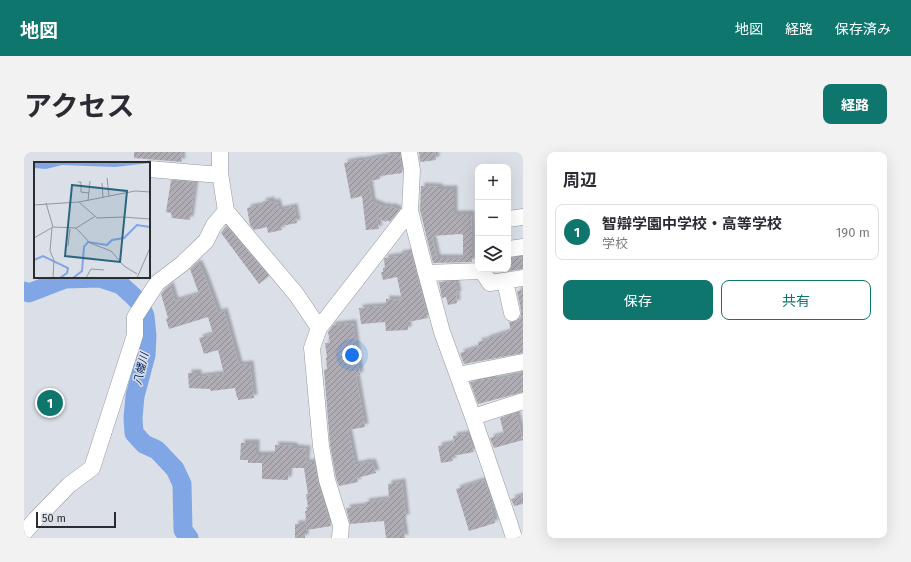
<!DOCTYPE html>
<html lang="ja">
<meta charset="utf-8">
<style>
body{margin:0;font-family:"Fira Sans","Noto Sans JP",sans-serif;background:#f2f2f3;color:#2b2b33}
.controls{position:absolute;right:12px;top:12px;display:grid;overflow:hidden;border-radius:8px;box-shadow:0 4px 16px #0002}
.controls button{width:36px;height:36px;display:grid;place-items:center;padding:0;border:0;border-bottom:1px solid #e1e1e2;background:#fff;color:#2b2b33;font:20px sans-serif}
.scale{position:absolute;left:12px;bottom:10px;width:80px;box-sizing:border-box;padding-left:4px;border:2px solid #2b2c2f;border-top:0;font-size:11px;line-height:14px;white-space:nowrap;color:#2b2c2f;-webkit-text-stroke:3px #dbdfe7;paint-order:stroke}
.you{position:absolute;left:328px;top:203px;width:14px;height:14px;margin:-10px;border:3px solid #fff;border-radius:50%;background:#1a73e8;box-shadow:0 0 0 6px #1a73e833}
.badge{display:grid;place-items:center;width:26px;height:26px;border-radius:50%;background:#0f766e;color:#fff;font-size:13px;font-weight:700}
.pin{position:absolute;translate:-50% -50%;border:2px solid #fff;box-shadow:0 1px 4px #0006}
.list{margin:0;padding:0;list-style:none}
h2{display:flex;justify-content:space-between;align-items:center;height:52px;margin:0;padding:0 16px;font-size:17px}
h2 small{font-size:13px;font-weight:400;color:#7c7c81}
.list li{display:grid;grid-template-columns:26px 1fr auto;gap:12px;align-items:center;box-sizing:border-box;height:56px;margin:0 8px 8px;padding:0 8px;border:1px solid #e1e1e2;border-radius:8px}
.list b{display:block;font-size:15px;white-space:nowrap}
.list p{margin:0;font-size:13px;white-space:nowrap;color:#7c7c81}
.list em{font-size:13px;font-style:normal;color:#7c7c81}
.actions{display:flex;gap:8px;padding:12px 16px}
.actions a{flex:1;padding:9px 0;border:1px solid #0f766e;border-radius:8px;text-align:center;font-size:14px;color:#0f766e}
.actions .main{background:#0f766e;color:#fff}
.icon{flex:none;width:22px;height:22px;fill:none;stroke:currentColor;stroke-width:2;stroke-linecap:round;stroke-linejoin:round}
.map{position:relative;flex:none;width:499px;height:386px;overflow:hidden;border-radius:8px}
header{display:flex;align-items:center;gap:24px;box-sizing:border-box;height:56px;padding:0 20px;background:#0f766e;color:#fff}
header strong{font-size:19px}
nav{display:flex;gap:22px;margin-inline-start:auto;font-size:14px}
.intro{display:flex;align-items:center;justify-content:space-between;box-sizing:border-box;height:96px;padding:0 24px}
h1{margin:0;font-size:28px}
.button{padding:10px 18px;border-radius:8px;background:#0f766e;color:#fff;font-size:14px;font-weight:700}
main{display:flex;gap:24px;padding:0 24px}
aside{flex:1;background:#fff;border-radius:8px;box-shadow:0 4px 16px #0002}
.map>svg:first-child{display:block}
</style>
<header>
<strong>地図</strong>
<nav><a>地図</a><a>経路</a><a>保存済み</a></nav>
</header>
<div class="intro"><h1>アクセス</h1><a class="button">経路</a></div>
<main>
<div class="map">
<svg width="499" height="386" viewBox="0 0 499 386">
<defs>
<pattern id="building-hatch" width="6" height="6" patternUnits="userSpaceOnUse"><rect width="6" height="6" fill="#afacb4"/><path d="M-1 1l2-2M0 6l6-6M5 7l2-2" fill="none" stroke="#8f8c93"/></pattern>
<filter id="shadow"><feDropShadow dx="3.5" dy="-3.5" stdDeviation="1" flood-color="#0004"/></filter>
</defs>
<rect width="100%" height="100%" fill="#dbdfe7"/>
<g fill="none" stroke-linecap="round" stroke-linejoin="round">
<path stroke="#80a6e5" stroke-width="19" d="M0,139L5,141L41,127L76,126L97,133L109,144L115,150L121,164L123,184L122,203L111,244L109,266L110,281L120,292L133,298L151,317L158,332L159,378L165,386"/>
</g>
<path fill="url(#building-hatch)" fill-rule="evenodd" filter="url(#shadow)" d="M110,0H157L158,10L110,6Z
M395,0H411L412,8L396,10Z
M376,2L378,21L356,24V27L345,29L348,50L360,55L361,54L366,56V54L375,58L366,70L363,68L362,70L353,66L355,77L342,78L338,44L327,47L320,11L335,8V9L362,4V3Z
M147,28L171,30L166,68L148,66L147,61L142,60Z
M397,34L415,35V37H430V62H447L448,86V110L409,111L396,58ZM437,82L439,83V106H413L408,84Z
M247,48V51L253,50L255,58L270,55L273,71L257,74L258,78L244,81L243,75L230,78L226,73L223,56L239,53L238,50Z
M202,74L245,124L235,132L197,81Z
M387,100L404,166L384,170V178L362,179L361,170L337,172L335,156L362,154V147L378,148L373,125L359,128L357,120H359V116L361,115L360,108L361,106L375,104V102Z
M499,105V117L484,119V106Z
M173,111L174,112H175L182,128L194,161L200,159L215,213L226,212L230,246L214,248V246H213L211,236L187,239L186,237L165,236L164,221H174V225L200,222L194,198L180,202L175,186L189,182L184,165L145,177L142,167L144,166L137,142L140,138L146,133L151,149L175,142L166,117Z
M431,129L434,142L432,143L433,151L424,153L422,145L418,146L415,130Z
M499,138V201L440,212L436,201L455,195L454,190L462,188V187L487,179L485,170H490L495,168L497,164V159L493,139Z
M329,171L336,223L332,224L341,275L324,278L331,313L343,310V311L348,310L352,321L333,326L334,330L315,334L312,326L306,293L300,218L303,217L302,206L303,205L301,191H306L304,180L309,173Z
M499,220V240L454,252L446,230L469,226V228L493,223V221Z
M492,261L499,288L470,296L466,286L480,282L476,266Z
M444,282L450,300L428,304L429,309L417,311L414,294L430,291L429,284Z
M217,291H232V303H251V293L270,294V296L283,297L282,311L290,310L294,331L307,374L283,378L281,367H282L281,359H283L282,355H284L282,342H284L280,316H265L264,328L238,327V311H224V308H216Z
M460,328L470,354L467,355L471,371L445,379L432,337Z
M378,330L382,366H378L381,386H362L360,369L326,372L322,356L342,354L341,350L365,347L364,332Z
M499,343V352L490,354L487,347Z
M271,372H281V386H271Z"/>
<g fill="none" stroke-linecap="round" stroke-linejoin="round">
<defs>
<path id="minor" d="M196,0V21L202,59L272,142L295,176
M385,0L388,18L386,59L402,121L418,180L449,265L486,373L490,386
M125,17L184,22L196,21
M484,67L499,65
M484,97L499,95
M402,121L458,119L466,131L499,126
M481,129L488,161
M434,223L499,210
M449,265L499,249
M0,381L12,367L45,333L68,316L111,183V165L133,131L158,112L182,89L190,73L202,59
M316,386L317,373L303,328L297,294L288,196L295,176L386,59"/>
</defs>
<use href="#minor" stroke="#93979f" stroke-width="17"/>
<use href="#minor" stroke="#fff" stroke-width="16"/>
</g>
<g text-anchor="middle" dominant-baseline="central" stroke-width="3" stroke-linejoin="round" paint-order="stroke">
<g font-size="11" font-style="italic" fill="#082a61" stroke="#dbdfe7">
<text transform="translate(117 217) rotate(-77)">八幡川</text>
</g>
</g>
<g transform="translate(10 10)">
<rect width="116" height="116" fill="#dbdfe7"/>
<path d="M0,0H116V1L81,5L28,3L12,7L0,6Z" fill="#80a6e5"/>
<path fill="none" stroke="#80a6e5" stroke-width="2" d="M0,98L9,94L34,106L33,111L26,116M39,116L48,109L50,85L54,80L73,83L78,78L90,76L103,63L116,65"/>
<path fill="none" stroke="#95979d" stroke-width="1" d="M73,16L75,34M44,20H47V30L55,31M68,21L69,36M54,39L56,19M45,40L63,56L89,55L116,57M12,41L19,65M0,43L45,40L101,29L116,30M18,66L16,89L20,98L19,116M42,66L56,81L77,89L90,104L103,112M0,76L19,65L42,66L60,55M34,84L36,67M52,116L57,107L70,108M103,116L116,86"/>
<path fill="#2a667e" fill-opacity="0.15" stroke="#2a667e" stroke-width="2" d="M38,23L93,29L86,100L31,94Z"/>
<rect width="116" height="116" fill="none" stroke="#2b2c2f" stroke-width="2"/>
</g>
</svg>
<div class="controls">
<button>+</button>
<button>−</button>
<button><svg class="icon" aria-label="layers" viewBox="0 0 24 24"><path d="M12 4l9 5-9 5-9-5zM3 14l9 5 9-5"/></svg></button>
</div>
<div class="scale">50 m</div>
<div class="you"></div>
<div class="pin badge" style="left:26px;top:251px">1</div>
</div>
<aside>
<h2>周辺<small></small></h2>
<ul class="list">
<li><span class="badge">1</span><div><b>智辯学園中学校・高等学校</b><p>学校</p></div><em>190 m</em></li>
</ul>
<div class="actions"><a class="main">保存</a><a>共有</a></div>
</aside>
</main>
